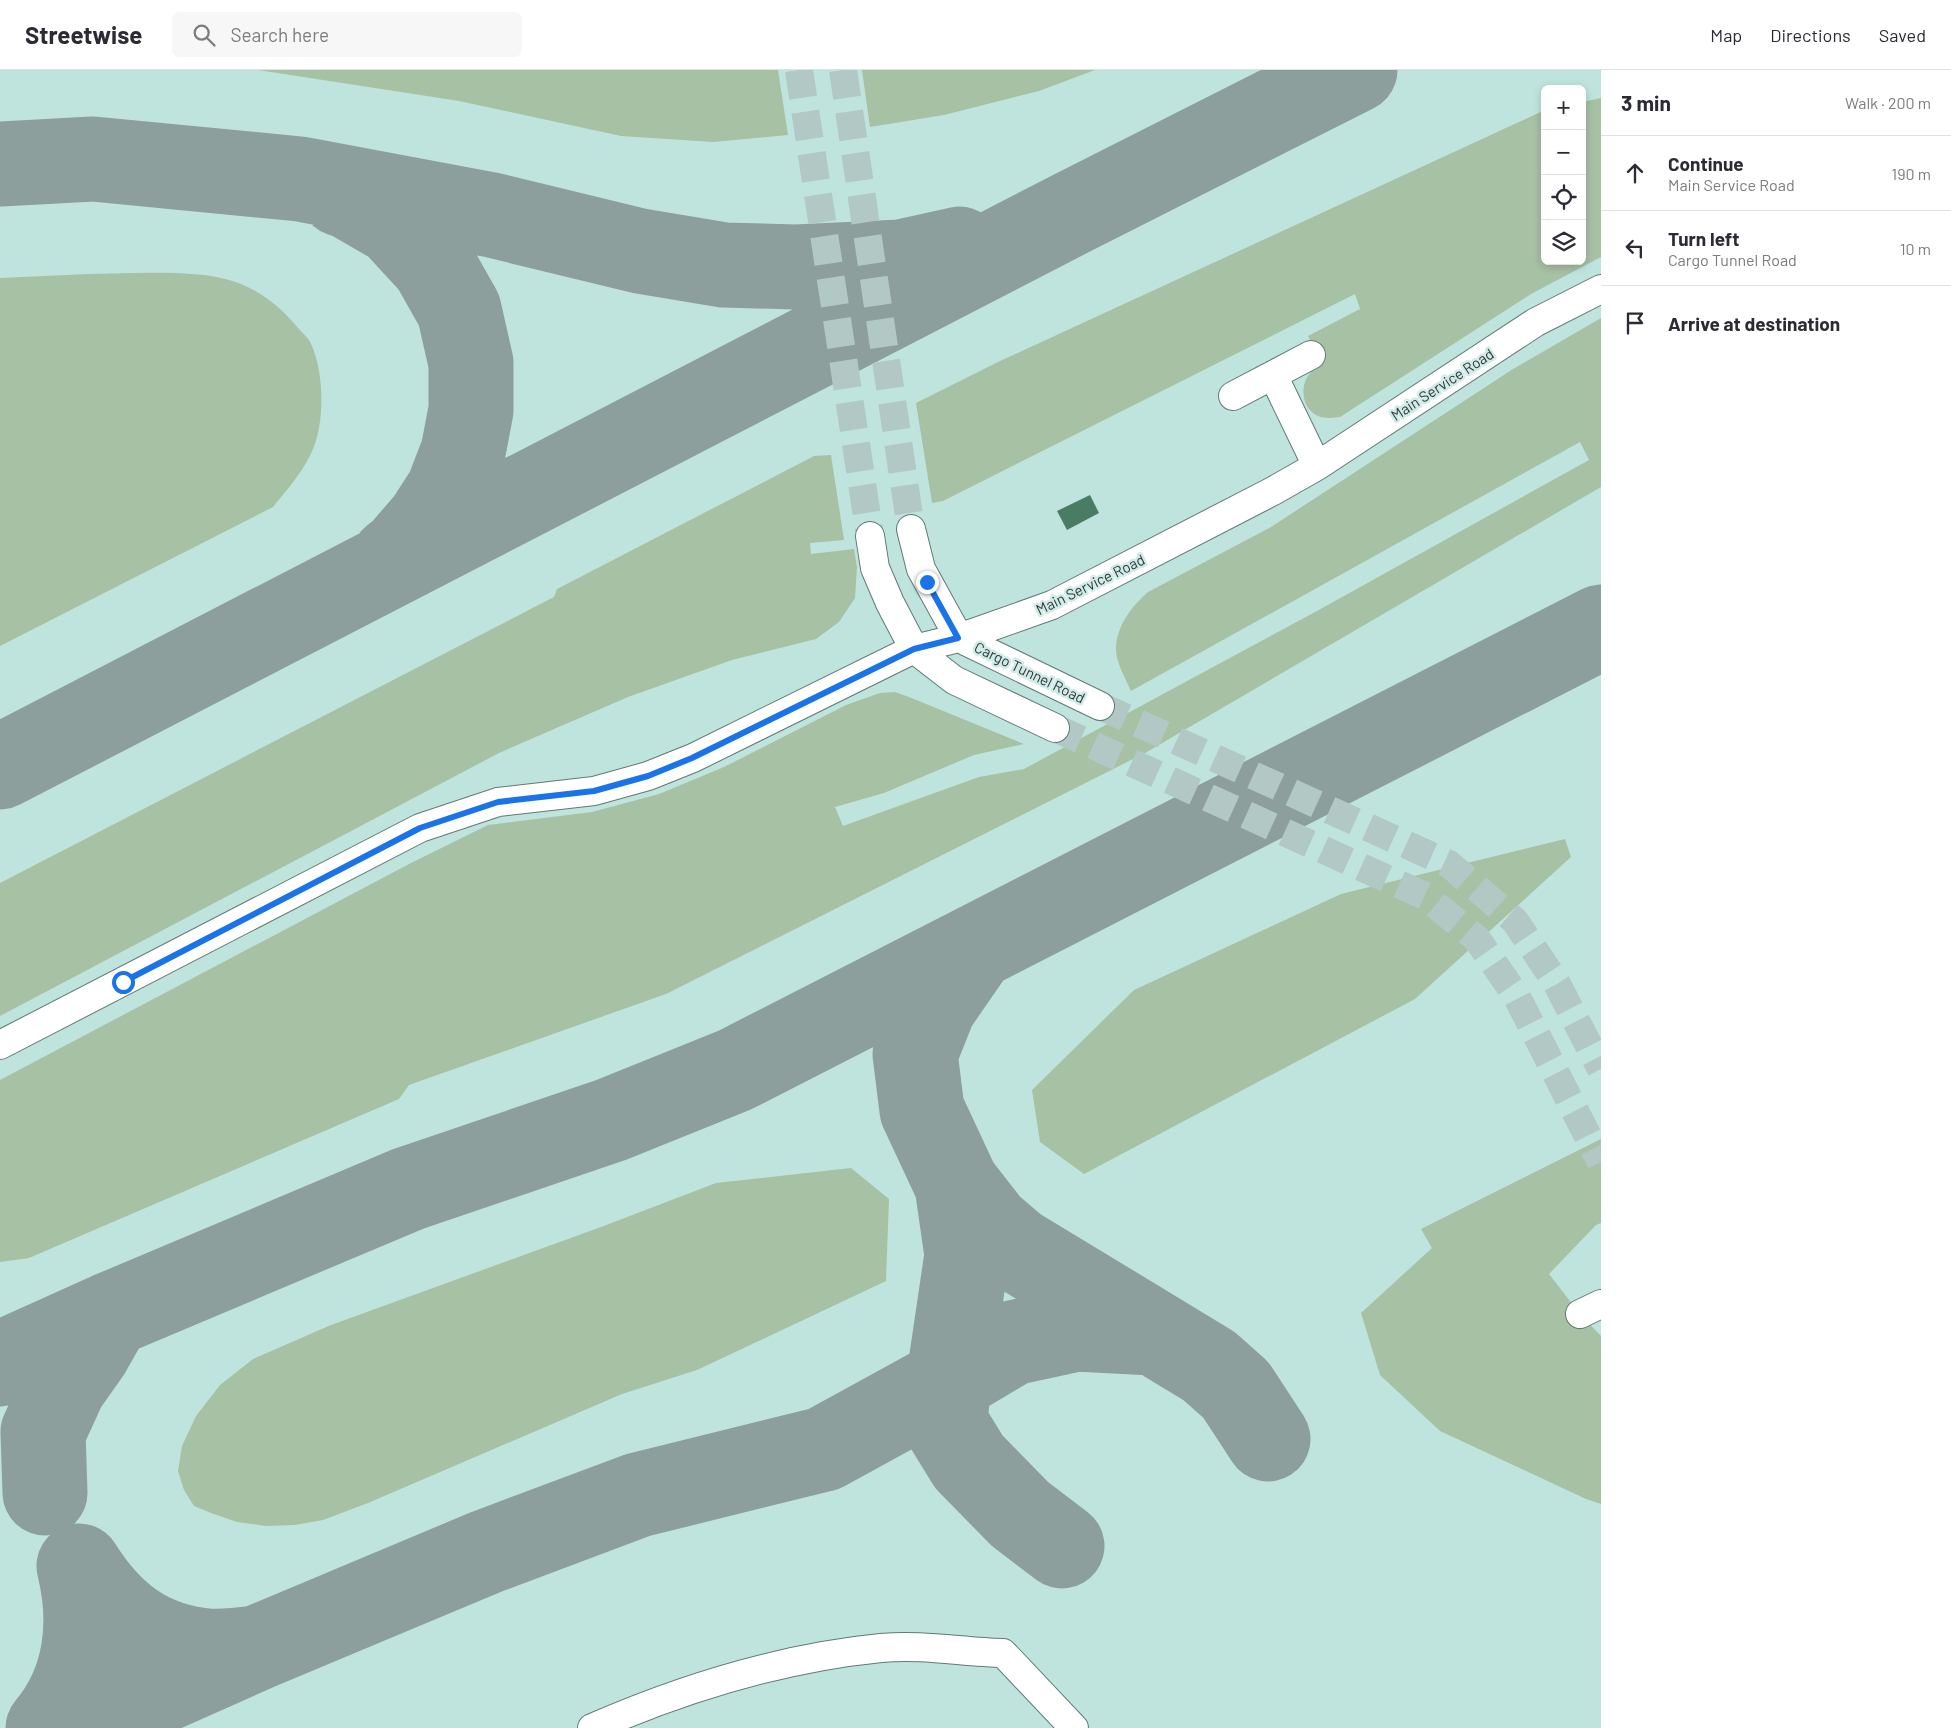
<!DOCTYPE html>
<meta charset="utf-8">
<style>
body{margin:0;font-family:Barlow,sans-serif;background:#f7f7f7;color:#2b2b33}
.controls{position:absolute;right:15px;top:15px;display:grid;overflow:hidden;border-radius:8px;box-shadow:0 2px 8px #0003}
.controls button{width:45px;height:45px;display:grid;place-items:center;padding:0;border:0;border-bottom:1px solid #e1e1e2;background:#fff;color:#2b2b33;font:25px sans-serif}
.stop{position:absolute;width:15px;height:15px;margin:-11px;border:4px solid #1a73e8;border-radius:50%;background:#fff}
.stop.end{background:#1a73e8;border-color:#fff;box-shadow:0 1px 5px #0008}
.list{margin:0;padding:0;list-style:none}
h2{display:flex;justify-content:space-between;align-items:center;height:65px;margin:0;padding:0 20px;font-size:21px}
h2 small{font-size:16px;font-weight:400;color:#7c7c81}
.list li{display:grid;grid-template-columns:32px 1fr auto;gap:15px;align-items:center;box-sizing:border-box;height:75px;padding:0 20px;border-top:1px solid #e1e1e2}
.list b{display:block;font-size:19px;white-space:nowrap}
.list p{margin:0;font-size:16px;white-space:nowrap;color:#7c7c81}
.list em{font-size:16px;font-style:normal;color:#7c7c81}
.icon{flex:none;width:28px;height:28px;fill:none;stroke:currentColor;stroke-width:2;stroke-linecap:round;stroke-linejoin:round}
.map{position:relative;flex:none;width:1601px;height:1658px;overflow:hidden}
header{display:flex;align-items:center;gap:30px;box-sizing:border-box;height:70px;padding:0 25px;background:#fff;border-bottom:1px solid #e1e1e2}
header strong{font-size:24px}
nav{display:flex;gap:28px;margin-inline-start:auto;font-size:18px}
.search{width:350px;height:45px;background:#f7f7f7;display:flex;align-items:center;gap:12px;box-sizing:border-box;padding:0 18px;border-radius:8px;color:#7c7c81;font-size:19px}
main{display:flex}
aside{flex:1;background:#fff}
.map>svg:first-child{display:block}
</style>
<header>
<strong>Streetwise</strong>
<div class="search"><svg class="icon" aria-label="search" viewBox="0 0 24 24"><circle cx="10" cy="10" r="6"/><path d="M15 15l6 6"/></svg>Search here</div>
<nav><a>Map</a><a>Directions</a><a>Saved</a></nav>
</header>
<main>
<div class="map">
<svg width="1601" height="1658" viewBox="0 0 1601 1658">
<rect width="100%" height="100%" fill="#d1ece8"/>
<path fill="#bfe4de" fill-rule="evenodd" d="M0,0H1601V1658H0ZM1545,19H1582V191H1545Z"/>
<path fill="#a7c1a5" d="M258,0H778L788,65L713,72L621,66L459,31Z
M862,0H1095L1039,21L944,45L870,57Z
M1601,28V187L1531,224L1340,347C1332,348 1324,349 1316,345C1301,337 1300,315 1310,303C1313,299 1318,295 1322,292L1308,266L1360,239L1355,224L943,431L932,433L916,333L998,292L1545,40V191H1582V32Z
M89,204C131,204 190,199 229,210C258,218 281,237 299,259C303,264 309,268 311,274C323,299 324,341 317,367C310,394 290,416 273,437L0,576V208Z
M1601,248V417L1145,683L666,924L409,1015L399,1029L29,1188L0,1192V1010L411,793L488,755L592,742L659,724L724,697L846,635L880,623L895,622L909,627L1024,674L974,685L884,723L835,737L843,756L979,707L1024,699L1317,541L1589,390L1580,372L1131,621C1126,610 1115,590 1116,578C1117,555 1132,536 1148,522L1271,457L1513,299Z
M831,385L844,470L810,473L811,484L854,479L857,497L855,528L839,552L816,569L732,590L628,627L499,683L0,946V813L554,527L557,519L814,386Z
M1565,769L1571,787L1415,929L1084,1104L1040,1072L1032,1020L1134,920L1341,824Z
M1601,1069V1153L1596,1155L1549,1204L1580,1244L1601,1266V1434L1586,1429L1440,1361L1380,1305L1361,1243L1432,1178L1421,1159Z
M851,1098L889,1129L886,1211L697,1300L622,1324L368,1433L323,1450L295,1455L266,1456L237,1452L211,1443L194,1436L184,1420L178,1401L182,1376L196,1346L220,1315L253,1289L331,1255L601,1157L716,1113Z"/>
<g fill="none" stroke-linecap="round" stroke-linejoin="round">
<path stroke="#8c9f9c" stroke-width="85" d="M0,94L93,89L300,109L492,145L640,181L724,195L796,197L901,192L960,179
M341,124L350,127L395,153L433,194L459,240L471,293V340L463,382L448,421L428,452L402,482L393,489
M0,697L1072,143L1355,0
M974,878L934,936L915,984L922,1040L957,1115L989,1156L1016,1179L1209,1296L1236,1320L1268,1369
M957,1115L967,1185L949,1307L945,1353L969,1392L1020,1444L1062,1476
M0,1294L109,1245L408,1119L611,1050L735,1000L1601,557
M45,1423L43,1362L64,1316L88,1282L109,1245
M48,1658C87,1612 93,1553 79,1496C110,1545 148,1576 208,1581C224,1582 241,1580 257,1578
M70,1658L140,1630L257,1578L486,1482L638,1425L824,1379L948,1311L1012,1273L1077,1259L1153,1263"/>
</g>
<path fill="#4a7b65" d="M1090,425L1099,443L1067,460L1057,441Z"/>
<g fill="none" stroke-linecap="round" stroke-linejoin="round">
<path stroke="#b1c8c5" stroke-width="28" stroke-dasharray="28 14" stroke-linecap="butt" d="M799,0L870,466
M843,0L911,459
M1100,636L1449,794L1515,851L1557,914L1601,999
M1055,658L1425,826L1477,869L1517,927L1601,1092"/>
<defs>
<path id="minor" d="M1273,305L1317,396
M1233,326L1311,285
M911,459L921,499L959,568L1100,636
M870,466L875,498L890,533L914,579L954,610L1055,658
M0,975L420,758L498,732L594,721L648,706L693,688L914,579L959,568L1052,535L1273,421L1317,396L1536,252L1601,219
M1580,1244L1601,1234
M592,1658C684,1618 780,1588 881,1578C922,1574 962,1582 1003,1583L1074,1658"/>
</defs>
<use href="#minor" stroke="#617975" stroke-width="30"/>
<use href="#minor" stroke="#fff" stroke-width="28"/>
</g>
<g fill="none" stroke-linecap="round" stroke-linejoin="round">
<path stroke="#1a73e8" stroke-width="6" d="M123,912L420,758L498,732L594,721L648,706L692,688L914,579L958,568L927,512"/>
</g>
<g text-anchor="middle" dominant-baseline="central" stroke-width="5" stroke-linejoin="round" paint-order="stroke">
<g font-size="15" fill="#2f3938" stroke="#d1ece8">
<text transform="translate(1442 314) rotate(-33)">Main Service Road</text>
<text transform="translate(1090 514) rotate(-26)">Main Service Road</text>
<text transform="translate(1030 602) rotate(26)">Cargo Tunnel Road</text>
</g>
</g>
</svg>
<div class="controls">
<button>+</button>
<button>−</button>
<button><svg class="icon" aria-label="locate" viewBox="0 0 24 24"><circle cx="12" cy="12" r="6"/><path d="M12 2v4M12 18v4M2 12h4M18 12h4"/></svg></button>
<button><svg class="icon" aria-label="layers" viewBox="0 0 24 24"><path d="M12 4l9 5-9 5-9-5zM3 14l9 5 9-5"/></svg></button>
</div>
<div class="stop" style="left:123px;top:912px"></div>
<div class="stop end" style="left:927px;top:512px"></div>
</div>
<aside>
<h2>3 min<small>Walk · 200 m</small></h2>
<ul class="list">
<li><svg class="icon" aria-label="ahead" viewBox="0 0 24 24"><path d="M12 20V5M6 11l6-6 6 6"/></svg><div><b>Continue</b><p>Main Service Road</p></div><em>190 m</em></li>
<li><svg class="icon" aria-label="left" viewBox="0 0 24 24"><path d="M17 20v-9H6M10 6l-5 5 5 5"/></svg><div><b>Turn left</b><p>Cargo Tunnel Road</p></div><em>10 m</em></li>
<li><svg class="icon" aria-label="arrive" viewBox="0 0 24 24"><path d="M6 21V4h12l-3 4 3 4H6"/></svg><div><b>Arrive at destination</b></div></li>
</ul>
</aside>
</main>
